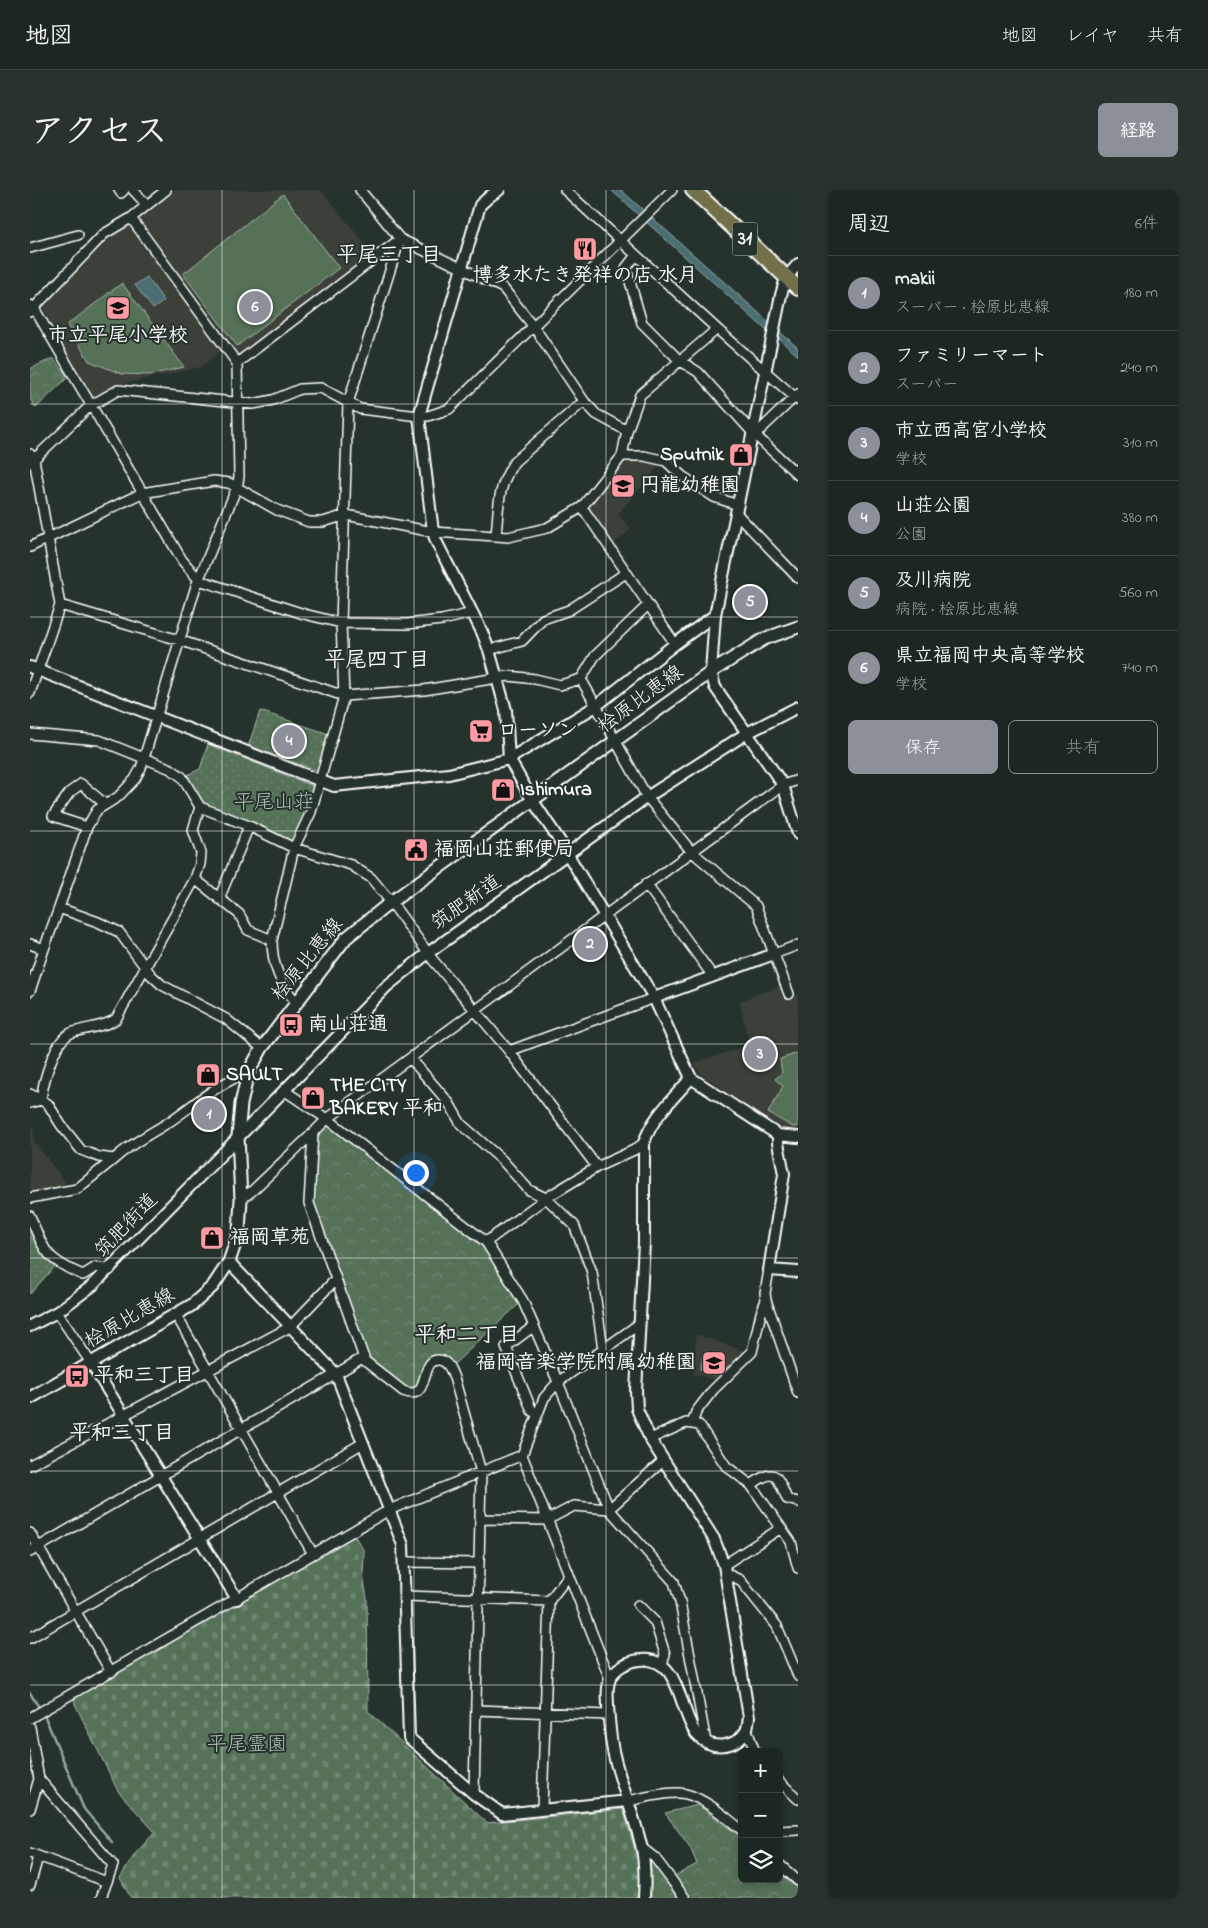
<!DOCTYPE html>
<html lang="ja">
<meta charset="utf-8">
<style>
body{margin:0;font-family:"Indie Flower","Klee One",sans-serif;background:#29322f;color:#f1f3f6}
.controls{position:absolute;right:15px;bottom:15px;display:grid;overflow:hidden;border-radius:8px;box-shadow:0 2px 8px #0003}
.controls button{width:45px;height:45px;display:grid;place-items:center;padding:0;border:0;border-bottom:1px solid #3a4340;background:#1c2622;color:#f1f3f6;font:25px sans-serif}
.you{position:absolute;left:385px;top:982px;width:18px;height:18px;margin:-12px;border:4px solid #fff;border-radius:50%;background:#1a73e8;box-shadow:0 0 0 8px #1a73e833}
.badge{display:grid;place-items:center;width:32px;height:32px;border-radius:50%;background:#8c9099;color:#fff;font-size:16px;font-weight:700}
.pin{position:absolute;translate:-50% -50%;border:2px solid #fff;box-shadow:0 1px 5px #0006}
.list{margin:0;padding:0;list-style:none}
h2{display:flex;justify-content:space-between;align-items:center;height:65px;margin:0;padding:0 20px;font-size:21px}
h2 small{font-size:16px;font-weight:400;color:#a0a5a5}
.list li{display:grid;grid-template-columns:32px 1fr auto;gap:15px;align-items:center;box-sizing:border-box;height:75px;padding:0 20px;border-top:1px solid #3a4340}
.list b{display:block;font-size:19px;white-space:nowrap}
.list p{margin:0;font-size:16px;white-space:nowrap;color:#a0a5a5}
.list em{font-size:16px;font-style:normal;color:#a0a5a5}
.actions{display:flex;gap:10px;padding:15px 20px}
.actions a{flex:1;padding:11px 0;border:1px solid #8c9099;border-radius:8px;text-align:center;font-size:18px;color:#8c9099}
.actions .main{background:#8c9099;color:#fff}
.icon{flex:none;width:28px;height:28px;fill:none;stroke:currentColor;stroke-width:2;stroke-linecap:round;stroke-linejoin:round}
.map{position:relative;flex:none;width:768px;height:1708px;overflow:hidden;border-radius:8px}
header{display:flex;align-items:center;gap:30px;box-sizing:border-box;height:70px;padding:0 25px;background:#1c2622;border-bottom:1px solid #3a4340}
header strong{font-size:24px}
nav{display:flex;gap:28px;margin-inline-start:auto;font-size:18px}
.intro{display:flex;align-items:center;justify-content:space-between;box-sizing:border-box;height:120px;padding:0 30px}
h1{margin:0;font-size:35px}
.button{padding:12px 22px;border-radius:8px;background:#8c9099;color:#fff;font-size:18px;font-weight:700}
main{display:flex;gap:30px;padding:0 30px}
aside{flex:1;background:#1c2622;border-radius:8px;box-shadow:0 2px 8px #0003}
.map>svg:first-child{display:block}
</style>
<header>
<strong>地図</strong>
<nav><a>地図</a><a>レイヤ</a><a>共有</a></nav>
</header>
<div class="intro"><h1>アクセス</h1><a class="button">経路</a></div>
<main>
<div class="map">
<svg width="768" height="1708" viewBox="0 0 768 1708">
<defs>
<pattern id="forest-crowns" width="20" height="18" patternUnits="userSpaceOnUse" patternTransform="scale(1.25)"><rect width="20" height="18" fill="#547158"/><path d="M2 6a3 3 0 1 1 6 0M12 15a3 3 0 1 1 6 0" fill="none" stroke="#6e8671"/></pattern>
<pattern id="cemetery-stones" width="16" height="16" patternUnits="userSpaceOnUse" patternTransform="scale(1.25)"><rect width="16" height="16" fill="#547158"/><path d="M2 7V4a2 2 0 0 1 4 0v3zM10 15v-3a2 2 0 0 1 4 0v3z" fill="#6e8671"/></pattern>
<pattern id="park-dots" width="8" height="8" patternUnits="userSpaceOnUse" patternTransform="scale(1.25)"><rect width="8" height="8" fill="#547158"/><path d="M2 2h.1M6 6h.1" fill="none" stroke="#6e8671" stroke-width="1.8" stroke-linecap="round"/></pattern>
</defs>
<rect width="100%" height="100%" fill="#26332d"/>
<filter id="ink" filterUnits="userSpaceOnUse"><feTurbulence type="fractalNoise" baseFrequency=".02" numOctaves="2"/><feDisplacementMap in="SourceGraphic" scale="10" xChannelSelector="R" yChannelSelector="G"/><feConvolveMatrix kernelMatrix="1 2 1 2 8 2 1 2 1" color-interpolation-filters="sRGB"/></filter>
<g filter="url(#ink)">
<path fill="#3a4038" d="M144,0H291L345,66L210,169L107,30Z
M101,34L192,160L171,177L93,194L62,207L14,121L15,114L79,45Z
M606,269L631,273L588,324L601,339L581,357L556,318L595,270Z
M752,795L757,809L768,805V943L758,941L735,929L670,883L664,873L720,855L714,833L710,811Z
M0,938H3L4,951L39,997L9,1001L0,1004Z
M666,1144L717,1162L684,1190L664,1184Z"/>
<path fill="#547158" stroke="#aab8ac" d="M253,4L309,78L207,156L153,84Z
M92,93L154,177L119,185L92,184L59,171L37,135Z
M768,863V937H763L738,923L753,896L745,889L752,883L750,869Z"/>
<path fill="url(#forest-crowns)" stroke="#aab8ac" d="M23,168L38,187L6,218L0,209V179Z
M298,935L451,1052L491,1112L423,1175L411,1167L398,1170L389,1195L378,1200L337,1167L283,1012L287,942Z
M668,1615L712,1648V1689H749V1682L768,1699V1708H598L596,1641L603,1640L613,1666L645,1686L667,1674L660,1657L635,1623Z"/>
<path fill="url(#cemetery-stones)" stroke="#aab8ac" d="M324,1345L334,1361L333,1385L337,1409L338,1521L457,1633L593,1619L609,1674V1708H101L90,1688L105,1664L125,1642L88,1601L45,1514L44,1506Z"/>
<path fill="url(#park-dots)" stroke="#aab8ac" d="M230,521L299,544L287,580L218,557Z
M178,554L285,597L282,618L264,653L173,614L157,585L170,579Z
M0,1036L8,1057L24,1077L0,1104Z
M674,1163L687,1167L686,1170L693,1173L684,1185L670,1179Z"/>
<path fill="#4b6e72" stroke="#93a8aa" d="M581,0H591L768,158V166L748,148L736,140Z
M117,87L134,111L123,119L105,95Z"/>
<g fill="none" stroke-linecap="round" stroke-linejoin="round">
<path stroke="#93a8aa" stroke-width="2.5" d="M0,1503L15,1527L54,1619L82,1652"/>
<defs>
<path id="minor" d="M89,0L91,3L94,0
M103,0L117,15
M330,0L370,49L473,98L504,137L554,211L566,224L597,241
M535,0L687,139L768,210
M0,58L48,45
M606,65L596,78L612,133L649,170L668,182L723,243L768,285
M0,115L4,118L152,370L169,390L274,424L311,433L377,434L412,430L443,423
M0,122L74,44L101,28L136,0
M207,173L370,49
M725,245L768,204
M0,264L4,269L30,415L149,450L314,506L394,500L479,486L505,489L530,495L551,489L565,466L618,415
M592,266H614L636,271L652,286L684,307L708,315
M0,273L60,216L88,200L223,214L243,210L270,199L291,198L330,219L389,226H398L419,219L642,0
M552,317L645,454
M706,323L768,388
M466,346L478,347L517,338L552,317L592,266L597,241L610,205L687,139
M0,357L112,303L184,291L199,293L247,320L279,332H293L316,325L403,342L466,346C469,315 467,299 484,272L554,211
M459,460L492,451L513,429L539,420L596,383
M551,489L617,607L661,661L726,716L759,804
M0,503L30,415
M0,544L69,550L141,579L152,587L170,617L219,636L264,658L321,675L341,688L361,712L403,770L479,861L567,977
M170,617L163,640L171,663L170,674L165,689L209,724L218,740L242,750
M57,637L23,626L40,602L51,594L75,614
M616,694L682,785
M189,709L219,636
M29,718L57,637L67,620L88,607L105,589L111,578L166,396L207,297L209,287L207,173L101,28
M0,754L14,759L0,801
M14,759L29,718L68,732L89,742L121,785L132,795L196,829L232,858
M744,764L768,755
M267,813C250,794 242,775 242,750L264,658L281,622L314,506L311,433L318,213L370,49
M479,861L624,808
M381,869L419,913L431,934L472,970L499,1000L516,1008L567,977L604,960L614,953
M255,901L303,933L456,1052L493,1111L528,1192L579,1319L644,1392L650,1412L676,1552
M0,904L18,914L31,935L51,960L69,967L84,969L47,999L0,1008
M0,913L11,910C13,893 24,850 41,843C56,837 73,838 86,829L165,689
M84,969C103,952 119,945 139,932C164,915 189,892 218,883
M211,1009L222,1001L283,943
M0,1026C15,1062 15,1069 53,1085L66,1077L80,1080
M456,1052L516,1008L544,1035L562,1082L573,1159
M739,1080L735,1103L736,1110L768,1203
M27,1122L61,1173
M146,1125L283,1364
M504,1136L476,1157L502,1221L508,1224
M662,1234L666,1222L683,1200L722,1162L731,1123L736,1110
M620,1249L656,1233L669,1235L696,1276L721,1295L761,1352L768,1378
M492,1265L580,1489
M0,1275L260,1137L306,1089
M721,1295C746,1277 746,1284 757,1309L768,1312
M450,1329L517,1330L544,1316L579,1319L633,1271
M0,1343L81,1482
M0,1362L306,1184L334,1167
M374,1372L449,1373
M694,1375L751,1338
M695,1383L710,1390L747,1436L768,1486
M375,1406L519,1411
M608,1415L625,1432L635,1464L632,1475
M0,1448L333,1253
M446,1520L578,1525
M0,1528L359,1320L492,1265L514,1208L528,1192L609,1134
M0,1537L9,1589L0,1619
M717,1540L725,1562
M9,1589L83,1675L71,1708
M749,1591L768,1609
M444,1604L451,1282L425,1191C422,1183 419,1171 409,1170C394,1168 397,1194 388,1201C384,1204 378,1203 373,1201L335,1171L279,1013L283,943L297,929L753,595L768,590
M598,1611C613,1608 642,1600 656,1604C676,1609 696,1628 712,1640
M512,1619L519,1411L539,1385
M749,1641L768,1640
M612,1658L625,1668L655,1708
M0,1663L77,1692
M749,1674L768,1691
M0,1695L8,1667"/>
<path id="tertiary" d="M469,0L460,6L450,15L389,226L403,342L406,351L452,442L459,460L476,520L479,569L503,611L531,653L624,808L661,888L748,945L768,947
M768,74L756,88L751,105L685,425L681,482L685,497L753,595L768,644
M0,477L304,596L419,584L479,569L566,516L645,454L685,425
M624,808L744,764
M748,945V953L754,984L739,1080L768,1082
M199,1072L306,1184L373,1355L379,1548L444,1604L472,1624L598,1611
M0,1136L27,1122L62,1096L357,796L398,763L617,607L717,543L768,517
M61,1173L207,1409
M614,1708C615,1692 615,1675 612,1659C605,1626 590,1594 583,1561C580,1546 579,1530 578,1516C578,1507 576,1498 580,1489C584,1478 599,1471 610,1470C651,1465 649,1523 667,1545C680,1560 705,1559 716,1541C718,1537 718,1532 719,1527L694,1375L684,1349L620,1249L607,1219L606,1201L614,1053V953C622,927 644,908 661,888"/>
<path id="secondary" d="M0,1208L162,1115L183,1096L199,1072L209,1042L211,1009L208,946L211,914L218,883L232,858L316,748L361,712L681,482L734,449L768,437"/>
<path id="primary" d="M663,0L768,98"/>
</defs>
<use href="#minor" stroke="#fff" stroke-width="12"/>
<use href="#tertiary" stroke="#fff" stroke-width="14"/>
<use href="#secondary" stroke="#fff" stroke-width="15"/>
<use href="#primary" stroke="#fff" stroke-width="18"/>
<use href="#minor" stroke="#26332d" stroke-width="9"/>
<use href="#tertiary" stroke="#26332d" stroke-width="10"/>
<use href="#secondary" stroke="#26332d" stroke-width="11"/>
<use href="#primary" stroke="#726f4a" stroke-width="14"/>
</g>
</g>
<path fill="none" stroke="#fff" stroke-width="1" stroke-opacity="0.55" d="M192,0V1708M384,0V1708M576,0V1708M0,214H768M0,427H768M0,641H768M0,854H768M0,1068H768M0,1281H768M0,1495H768"/>
<defs>
<symbol id="restaurant-square" viewBox="-11 -11 22 22"><rect x="-9" y="-9" width="18" height="18" rx="4" fill="#ff9aa2" stroke="#26332d"/><path d="M-5-6h1v4h1v-4h1v4h1v-4h1v5L-1.5 .5V6h-2V.5L-5-1ZM5-6V6H3V1.5H1.5Q1.5-4 5-6Z" fill="#111"/></symbol>
<symbol id="school-square" viewBox="-11 -11 22 22"><rect x="-9" y="-9" width="18" height="18" rx="4" fill="#ff9aa2" stroke="#26332d"/><path d="M0-5L7-2L0 1L-7-2ZM-4 1L0 2.5L4 1V4Q0 6-4 4Z" fill="#111"/></symbol>
<symbol id="shop-square" viewBox="-11 -11 22 22"><rect x="-9" y="-9" width="18" height="18" rx="4" fill="#ff9aa2" stroke="#26332d"/><path d="M-5-2.5h2.3a2.7 3.5 0 0 1 5.4 0H5L5.5 6h-11ZM-1.5-2.5h3a1.5 2.3 0 0 0-3 0Z" fill="#111"/></symbol>
<symbol id="supermarket-square" viewBox="-11 -11 22 22"><rect x="-9" y="-9" width="18" height="18" rx="4" fill="#ff9aa2" stroke="#26332d"/><path d="M-6-5.5h2.5l.6 2H6L4.5 2H-2.5L-4.4-4H-6ZM-1.5 3.2a1.3 1.3 0 1 0 .1 0ZM3 3.2a1.3 1.3 0 1 0 .1 0Z" fill="#111"/></symbol>
<symbol id="civic-square" viewBox="-11 -11 22 22"><rect x="-9" y="-9" width="18" height="18" rx="4" fill="#ff9aa2" stroke="#26332d"/><path d="M-.6-6.5H3V-4.5H.6V-3L4-1V1h2V6H-6V1h2V-1L-.6-3ZM-1.2 2.5V6h2.4V2.5Z" fill="#111"/></symbol>
<symbol id="bus-square" viewBox="-11 -11 22 22"><rect x="-9" y="-9" width="18" height="18" rx="4" fill="#ff9aa2" stroke="#26332d"/><path d="M-5-6H5V4H4V6H2V4H-2V6H-4V4H-5ZM-3.5-4V0h7V-4ZM-3.5 1.2v1.5H-2V1.2ZM2 1.2v1.5H3.5V1.2Z" fill="#111"/></symbol>
</defs>
<g fill-rule="evenodd">
<use href="#restaurant-square" x="541" y="45" width="28" height="28"/>
<use href="#school-square" x="74" y="104" width="28" height="28"/>
<use href="#shop-square" x="697" y="251" width="28" height="28"/>
<use href="#school-square" x="579" y="282" width="28" height="28"/>
<use href="#supermarket-square" x="437" y="527" width="28" height="28"/>
<use href="#shop-square" x="459" y="586" width="28" height="28"/>
<use href="#civic-square" x="372" y="646" width="28" height="28"/>
<use href="#bus-square" x="247" y="821" width="28" height="28"/>
<use href="#shop-square" x="164" y="871" width="28" height="28"/>
<use href="#shop-square" x="269" y="894" width="28" height="28"/>
<use href="#shop-square" x="168" y="1034" width="28" height="28"/>
<use href="#school-square" x="670" y="1159" width="28" height="28"/>
<use href="#bus-square" x="33" y="1172" width="28" height="28"/>
</g>
<g text-anchor="middle" dominant-baseline="central" stroke-width="4" stroke-linejoin="round" paint-order="stroke">
<rect fill="#26332d" stroke="#bec2c0" stroke-width="1" x="702.5" y="32.5" width="25" height="33" rx="4"/>
<g font-size="19" font-weight="bold" fill="#fff">
<text x="715" y="49">31</text>
</g>
<g font-size="20" font-weight="bold" fill="#fff" stroke="#26332d" text-anchor="start">
<text x="555" y="86" text-anchor="middle">博多水たき発祥の店 水月</text>
<text x="88" y="146" text-anchor="middle">市立平尾小学校</text>
<text x="694" y="265" text-anchor="end">Sputnik</text>
<text x="610" y="296">円龍幼稚園</text>
<text x="468" y="541">ローソン</text>
<text x="490" y="600">Ishimura</text>
<text x="404" y="660">福岡山荘郵便局</text>
<text x="278" y="835">南山荘通</text>
<text x="196" y="885">SAULT</text>
<text x="300" y="896">THE CITY<tspan x="300" dy="23">BAKERY 平和</tspan></text>
<text x="200" y="1048">福岡草苑</text>
<text x="666" y="1173" text-anchor="end">福岡音楽学院附属幼稚園</text>
<text x="64" y="1186">平和三丁目</text>
</g>
<g font-size="20" fill="#fff" stroke="#26332d">
<text transform="translate(611 510) rotate(-36)">桧原比恵線</text>
<text transform="translate(437 713) rotate(-35)">筑肥新道</text>
<text transform="translate(278 770) rotate(-51)">桧原比恵線</text>
<text transform="translate(97 1036) rotate(-46)">筑肥街道</text>
<text transform="translate(100 1129) rotate(-30)">桧原比恵線</text>
</g>
<g font-size="20" fill="#b2bfb4" stroke="#26332d">
<text x="244" y="613">平尾山荘</text>
<text x="217" y="1555">平尾霊園</text>
</g>
<g font-size="21" font-weight="bold" fill="#fff" stroke="#26332d">
<text x="359" y="66">平尾三丁目</text>
<text x="347" y="471">平尾四丁目</text>
<text x="437" y="1146">平和二丁目</text>
<text x="92" y="1244">平和三丁目</text>
</g>
</g>
</svg>
<div class="controls">
<button>+</button>
<button>−</button>
<button><svg class="icon" aria-label="layers" viewBox="0 0 24 24"><path d="M12 4l9 5-9 5-9-5zM3 14l9 5 9-5"/></svg></button>
</div>
<div class="you"></div>
<div class="pin badge" style="left:179px;top:924px">1</div>
<div class="pin badge" style="left:560px;top:754px">2</div>
<div class="pin badge" style="left:730px;top:864px">3</div>
<div class="pin badge" style="left:259px;top:551px">4</div>
<div class="pin badge" style="left:720px;top:412px">5</div>
<div class="pin badge" style="left:225px;top:117px">6</div>
</div>
<aside>
<h2>周辺<small>6件</small></h2>
<ul class="list">
<li><span class="badge">1</span><div><b>makii</b><p>スーパー · 桧原比恵線</p></div><em>180 m</em></li>
<li><span class="badge">2</span><div><b>ファミリーマート</b><p>スーパー</p></div><em>240 m</em></li>
<li><span class="badge">3</span><div><b>市立西高宮小学校</b><p>学校</p></div><em>310 m</em></li>
<li><span class="badge">4</span><div><b>山荘公園</b><p>公園</p></div><em>380 m</em></li>
<li><span class="badge">5</span><div><b>及川病院</b><p>病院 · 桧原比恵線</p></div><em>560 m</em></li>
<li><span class="badge">6</span><div><b>県立福岡中央高等学校</b><p>学校</p></div><em>740 m</em></li>
</ul>
<div class="actions"><a class="main">保存</a><a>共有</a></div>
</aside>
</main>
